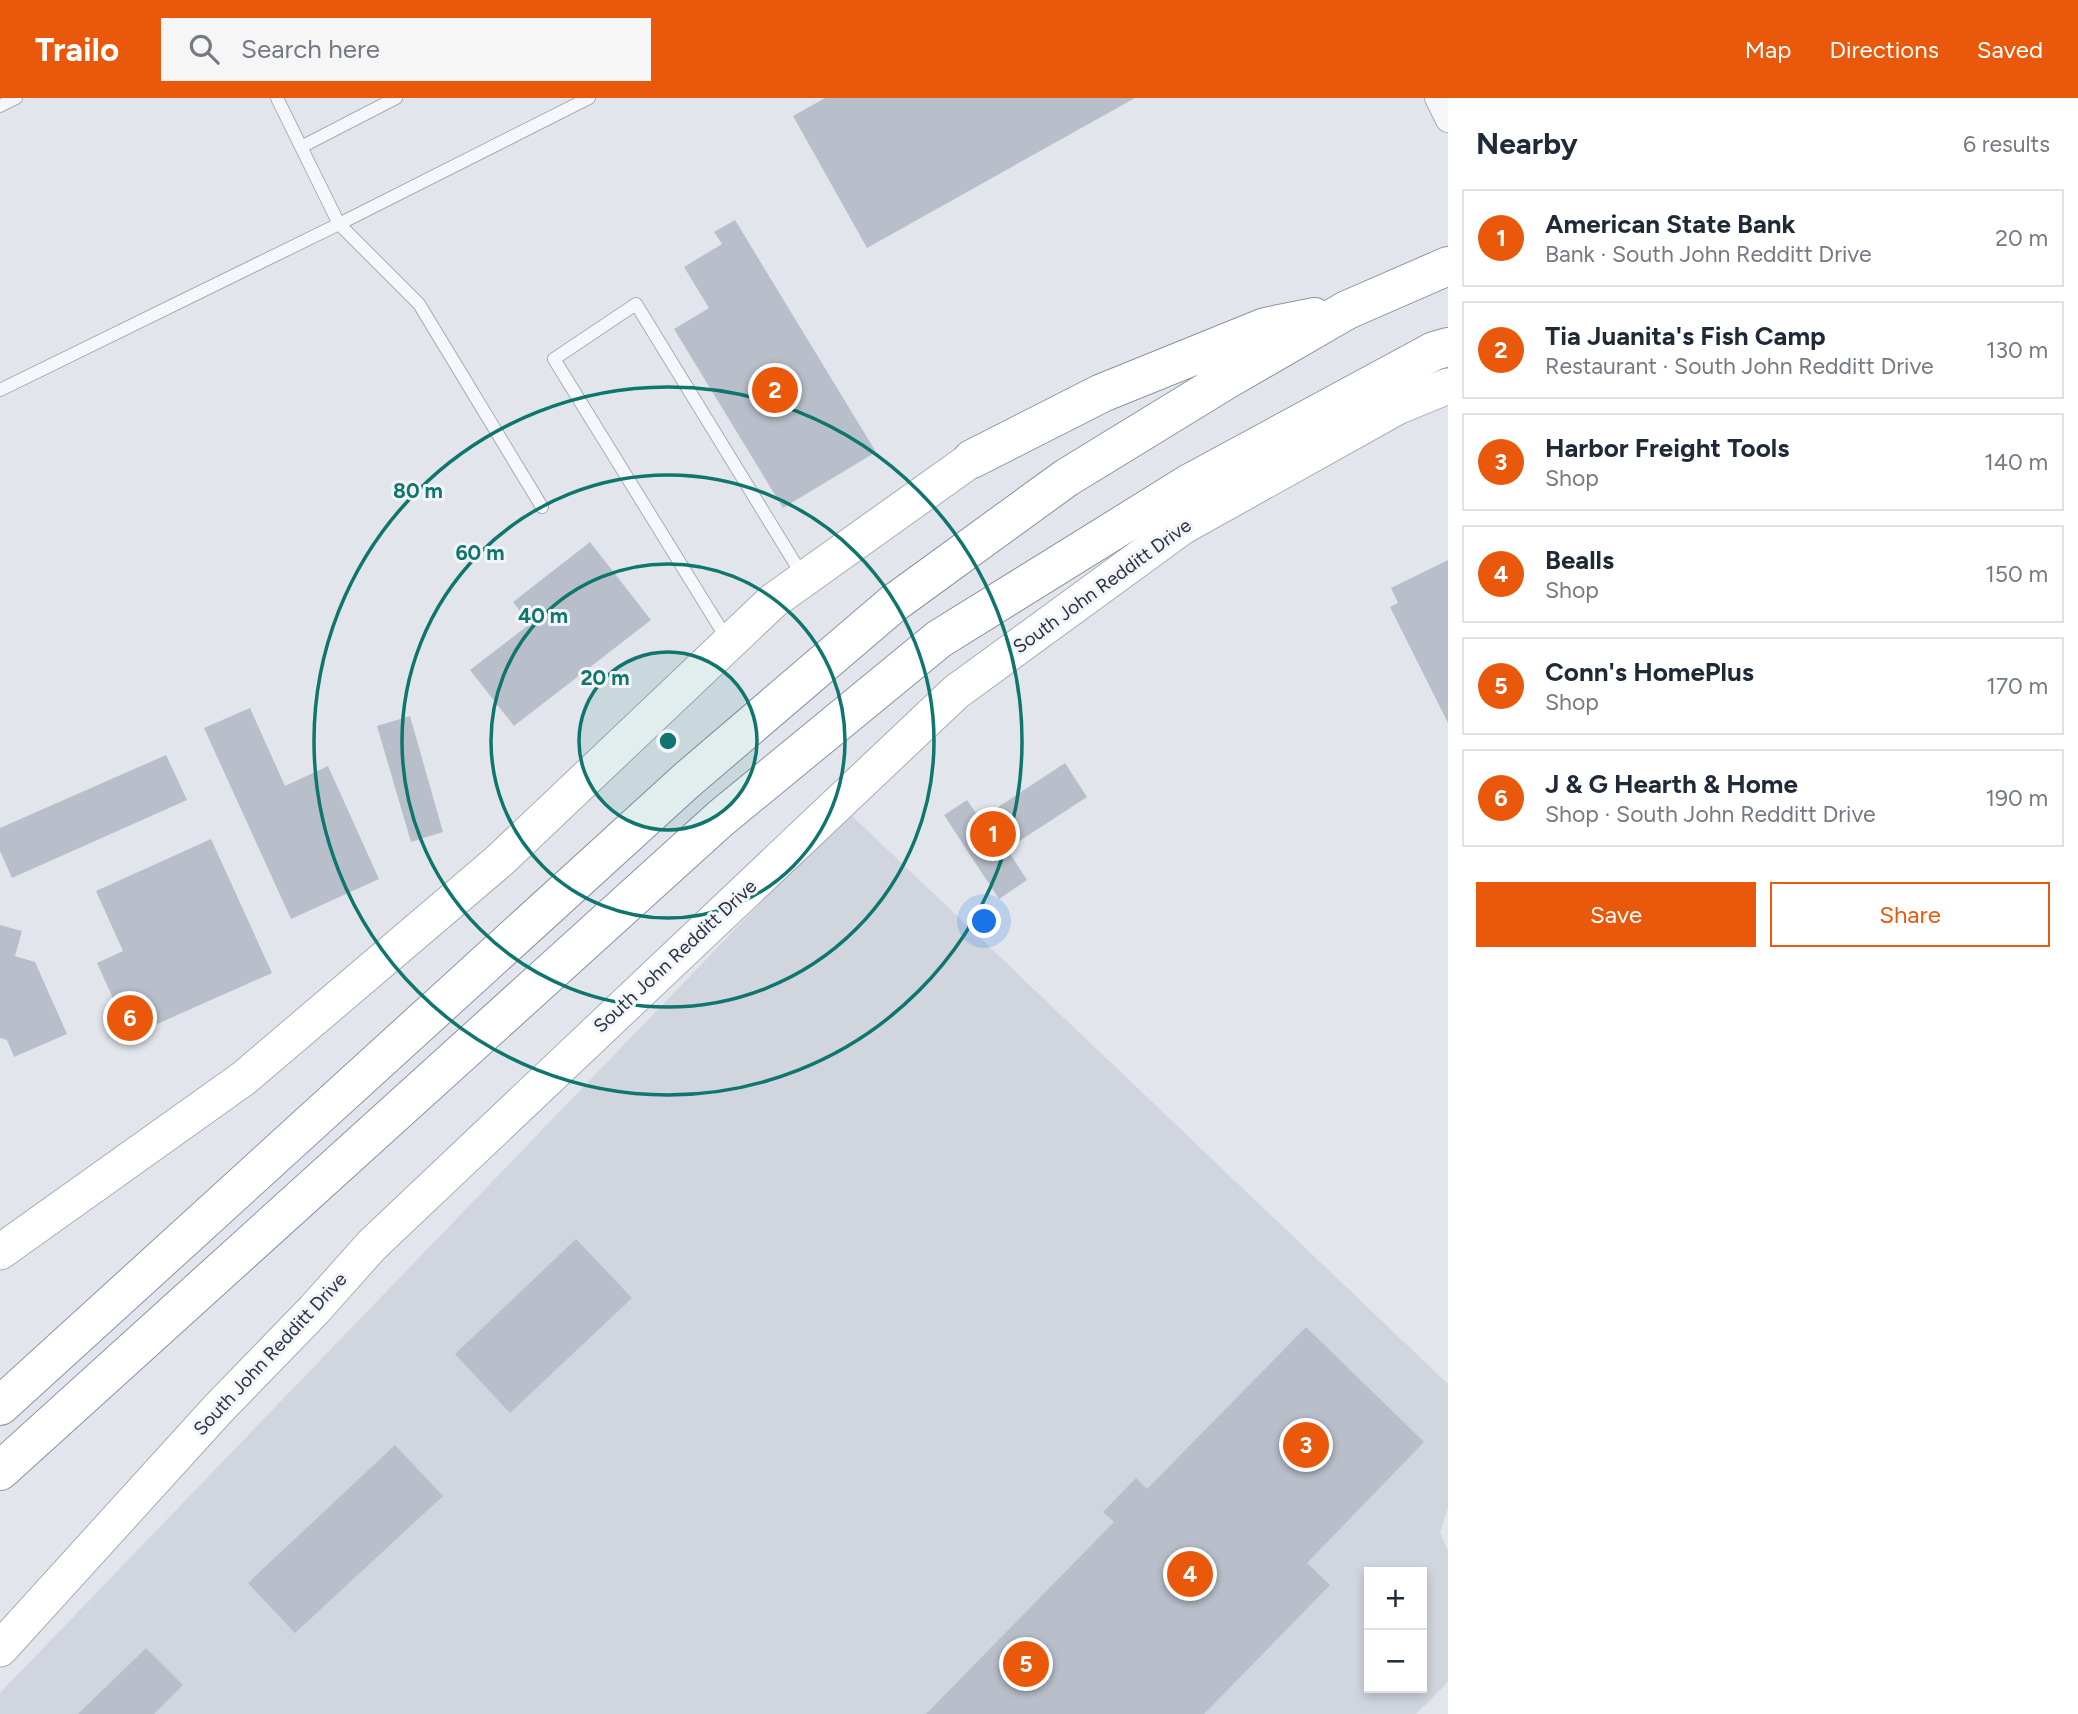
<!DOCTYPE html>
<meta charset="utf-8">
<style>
body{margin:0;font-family:Figtree,sans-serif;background:#f6f6f7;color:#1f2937}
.controls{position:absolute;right:21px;bottom:21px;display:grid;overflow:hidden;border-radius:0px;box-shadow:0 4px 10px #0003}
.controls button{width:63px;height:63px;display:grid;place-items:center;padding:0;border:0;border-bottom:2px solid #e0e1e3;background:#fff;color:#1f2937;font:35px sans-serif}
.you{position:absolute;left:985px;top:824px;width:24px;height:24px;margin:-18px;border:5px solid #fff;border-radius:50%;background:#1a73e8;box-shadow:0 0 0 10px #1a73e833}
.badge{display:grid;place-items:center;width:46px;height:46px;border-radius:50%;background:#ea580c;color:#fff;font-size:23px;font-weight:700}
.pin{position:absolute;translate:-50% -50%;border:4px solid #fff;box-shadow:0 2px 7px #0006}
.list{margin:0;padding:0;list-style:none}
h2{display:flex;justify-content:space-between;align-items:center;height:91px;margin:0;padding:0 28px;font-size:30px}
h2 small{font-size:23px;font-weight:400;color:#747a83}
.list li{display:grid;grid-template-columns:46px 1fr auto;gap:21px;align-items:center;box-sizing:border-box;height:98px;margin:0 14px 14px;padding:0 14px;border:2px solid #e0e1e3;border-radius:0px}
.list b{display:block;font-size:26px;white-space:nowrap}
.list p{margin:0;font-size:23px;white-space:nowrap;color:#747a83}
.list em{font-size:23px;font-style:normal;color:#747a83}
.actions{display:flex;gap:14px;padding:21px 28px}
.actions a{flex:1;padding:16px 0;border:2px solid #ea580c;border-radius:0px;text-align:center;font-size:24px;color:#ea580c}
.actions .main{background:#ea580c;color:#fff}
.icon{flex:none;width:38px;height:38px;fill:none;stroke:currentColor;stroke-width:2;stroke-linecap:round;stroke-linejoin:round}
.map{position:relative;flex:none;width:1448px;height:1616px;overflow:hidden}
header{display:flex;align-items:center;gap:42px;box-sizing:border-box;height:98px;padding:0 35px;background:#ea580c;color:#fff}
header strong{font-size:33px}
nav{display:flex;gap:38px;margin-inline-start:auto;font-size:24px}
.search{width:490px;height:63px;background:#f6f6f7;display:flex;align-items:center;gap:18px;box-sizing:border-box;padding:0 24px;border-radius:0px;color:#747a83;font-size:26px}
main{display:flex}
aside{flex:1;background:#fff}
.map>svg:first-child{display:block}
</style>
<header>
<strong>Trailo</strong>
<div class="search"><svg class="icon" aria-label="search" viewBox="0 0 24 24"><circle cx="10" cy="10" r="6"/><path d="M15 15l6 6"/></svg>Search here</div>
<nav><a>Map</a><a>Directions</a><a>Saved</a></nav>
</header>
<main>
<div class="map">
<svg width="1448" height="1616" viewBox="0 0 1448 1616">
<rect width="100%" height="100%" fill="#e2e6ec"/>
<path fill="#d0d5de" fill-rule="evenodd" d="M848,714L1448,1286V1410L1440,1435L1448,1453V1584L1416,1616H0V1595ZM1369,1474H1422V1590H1369Z"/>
<path fill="#b9bfca" d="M825,0H1135L867,150L793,18Z
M735,122L876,354L783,410L674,231L709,210L684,169L722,146L714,134Z
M590,444L651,522L514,628L470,572L530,526L513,504Z
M1448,462V625L1390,509L1398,505L1391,490Z
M250,610L285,688L328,668L379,781L291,821L204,630Z
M410,618L443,734L411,744L377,628Z
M166,657L187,702L12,780L0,753V730Z
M1065,665L1087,699L1007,751L1027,782L999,801L944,717L967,702L980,721Z
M211,741L272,875L130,938L97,865L123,853L96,793Z
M0,827L22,833L15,858L35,864L67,936L14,959L7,942L0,940Z
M576,1141L632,1200L510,1315L455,1256Z
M1306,1229L1424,1344L1307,1465L1330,1487L1204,1616H926L1114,1424L1103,1414L1136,1380L1147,1391Z
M395,1347L443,1398L295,1535L248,1485Z
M146,1550L183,1587L154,1616H78Z"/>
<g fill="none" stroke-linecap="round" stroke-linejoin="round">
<defs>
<path id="service" d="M277,0L339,126L589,0
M0,8L16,0
M301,49L396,0
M0,292L339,126L419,206L542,409
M727,541L554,261L636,206L804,480"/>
<path id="minor" d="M1437,0L1448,22"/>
<path id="secondary" d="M0,1154L244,980L499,763L773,503L972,361
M0,1551L218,1311L314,1212L372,1147L956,594L1182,429L1397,309L1448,288"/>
<path id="trunk" d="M1347,212L1448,168"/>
<path id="motorway" d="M972,361L1102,295L1265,229L1314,219
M0,1308L687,682L894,505L1066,380L1226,282L1347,212
M0,1373L721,720L939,541L1190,385L1434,253L1448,249"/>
</defs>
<use href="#service" stroke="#a6adb7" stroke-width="14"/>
<use href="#minor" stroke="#a6adb7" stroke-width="26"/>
<use href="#secondary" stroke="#a6adb7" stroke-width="37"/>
<use href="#trunk" stroke="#8893a4" stroke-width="40"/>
<use href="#motorway" stroke="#8893a4" stroke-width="40"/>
<use href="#service" stroke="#f6f7fa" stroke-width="12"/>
<use href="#minor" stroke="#f6f7fa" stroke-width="24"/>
<use href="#secondary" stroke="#fff" stroke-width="35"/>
<use href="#trunk" stroke="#fff" stroke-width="38"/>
<use href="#motorway" stroke="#fff" stroke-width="38"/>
</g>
<circle cx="668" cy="643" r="89" fill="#0f766e" fill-opacity=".12"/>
<g fill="none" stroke="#0f766e" stroke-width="3.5">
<circle cx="668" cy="643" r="89"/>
<circle cx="668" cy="643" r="177"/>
<circle cx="668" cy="643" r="266"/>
<circle cx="668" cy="643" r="354"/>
</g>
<g text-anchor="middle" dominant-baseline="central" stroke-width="6" stroke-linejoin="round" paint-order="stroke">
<g font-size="19" fill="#283346" stroke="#f3f5f9">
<text transform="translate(1102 488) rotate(-36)">South John Redditt Drive</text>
<text transform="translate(675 858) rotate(-43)">South John Redditt Drive</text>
<text transform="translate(270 1256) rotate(-47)">South John Redditt Drive</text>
</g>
</g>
<circle cx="668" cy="643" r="10" fill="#0f766e" stroke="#f3f5f9" stroke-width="3.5"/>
<g font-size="21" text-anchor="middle" font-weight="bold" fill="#0f766e" stroke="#f3f5f9" stroke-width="6" stroke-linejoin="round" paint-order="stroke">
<text x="418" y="400">80 m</text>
<text x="480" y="462">60 m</text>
<text x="543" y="525">40 m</text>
<text x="605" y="587">20 m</text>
</g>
</svg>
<div class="controls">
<button>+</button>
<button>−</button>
</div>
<div class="you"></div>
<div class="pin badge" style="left:993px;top:736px">1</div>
<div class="pin badge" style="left:775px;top:292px">2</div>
<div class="pin badge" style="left:1306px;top:1347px">3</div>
<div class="pin badge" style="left:1190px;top:1476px">4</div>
<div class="pin badge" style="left:1026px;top:1566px">5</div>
<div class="pin badge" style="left:130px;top:920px">6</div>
</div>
<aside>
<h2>Nearby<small>6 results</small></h2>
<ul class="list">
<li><span class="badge">1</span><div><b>American State Bank</b><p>Bank · South John Redditt Drive</p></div><em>20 m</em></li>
<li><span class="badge">2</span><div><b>Tia Juanita's Fish Camp</b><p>Restaurant · South John Redditt Drive</p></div><em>130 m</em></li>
<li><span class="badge">3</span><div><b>Harbor Freight Tools</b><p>Shop</p></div><em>140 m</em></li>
<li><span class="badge">4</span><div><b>Bealls</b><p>Shop</p></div><em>150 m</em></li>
<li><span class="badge">5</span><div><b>Conn's HomePlus</b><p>Shop</p></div><em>170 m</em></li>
<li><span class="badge">6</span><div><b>J &amp; G Hearth &amp; Home</b><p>Shop · South John Redditt Drive</p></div><em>190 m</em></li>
</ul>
<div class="actions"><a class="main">Save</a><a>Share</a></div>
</aside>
</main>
